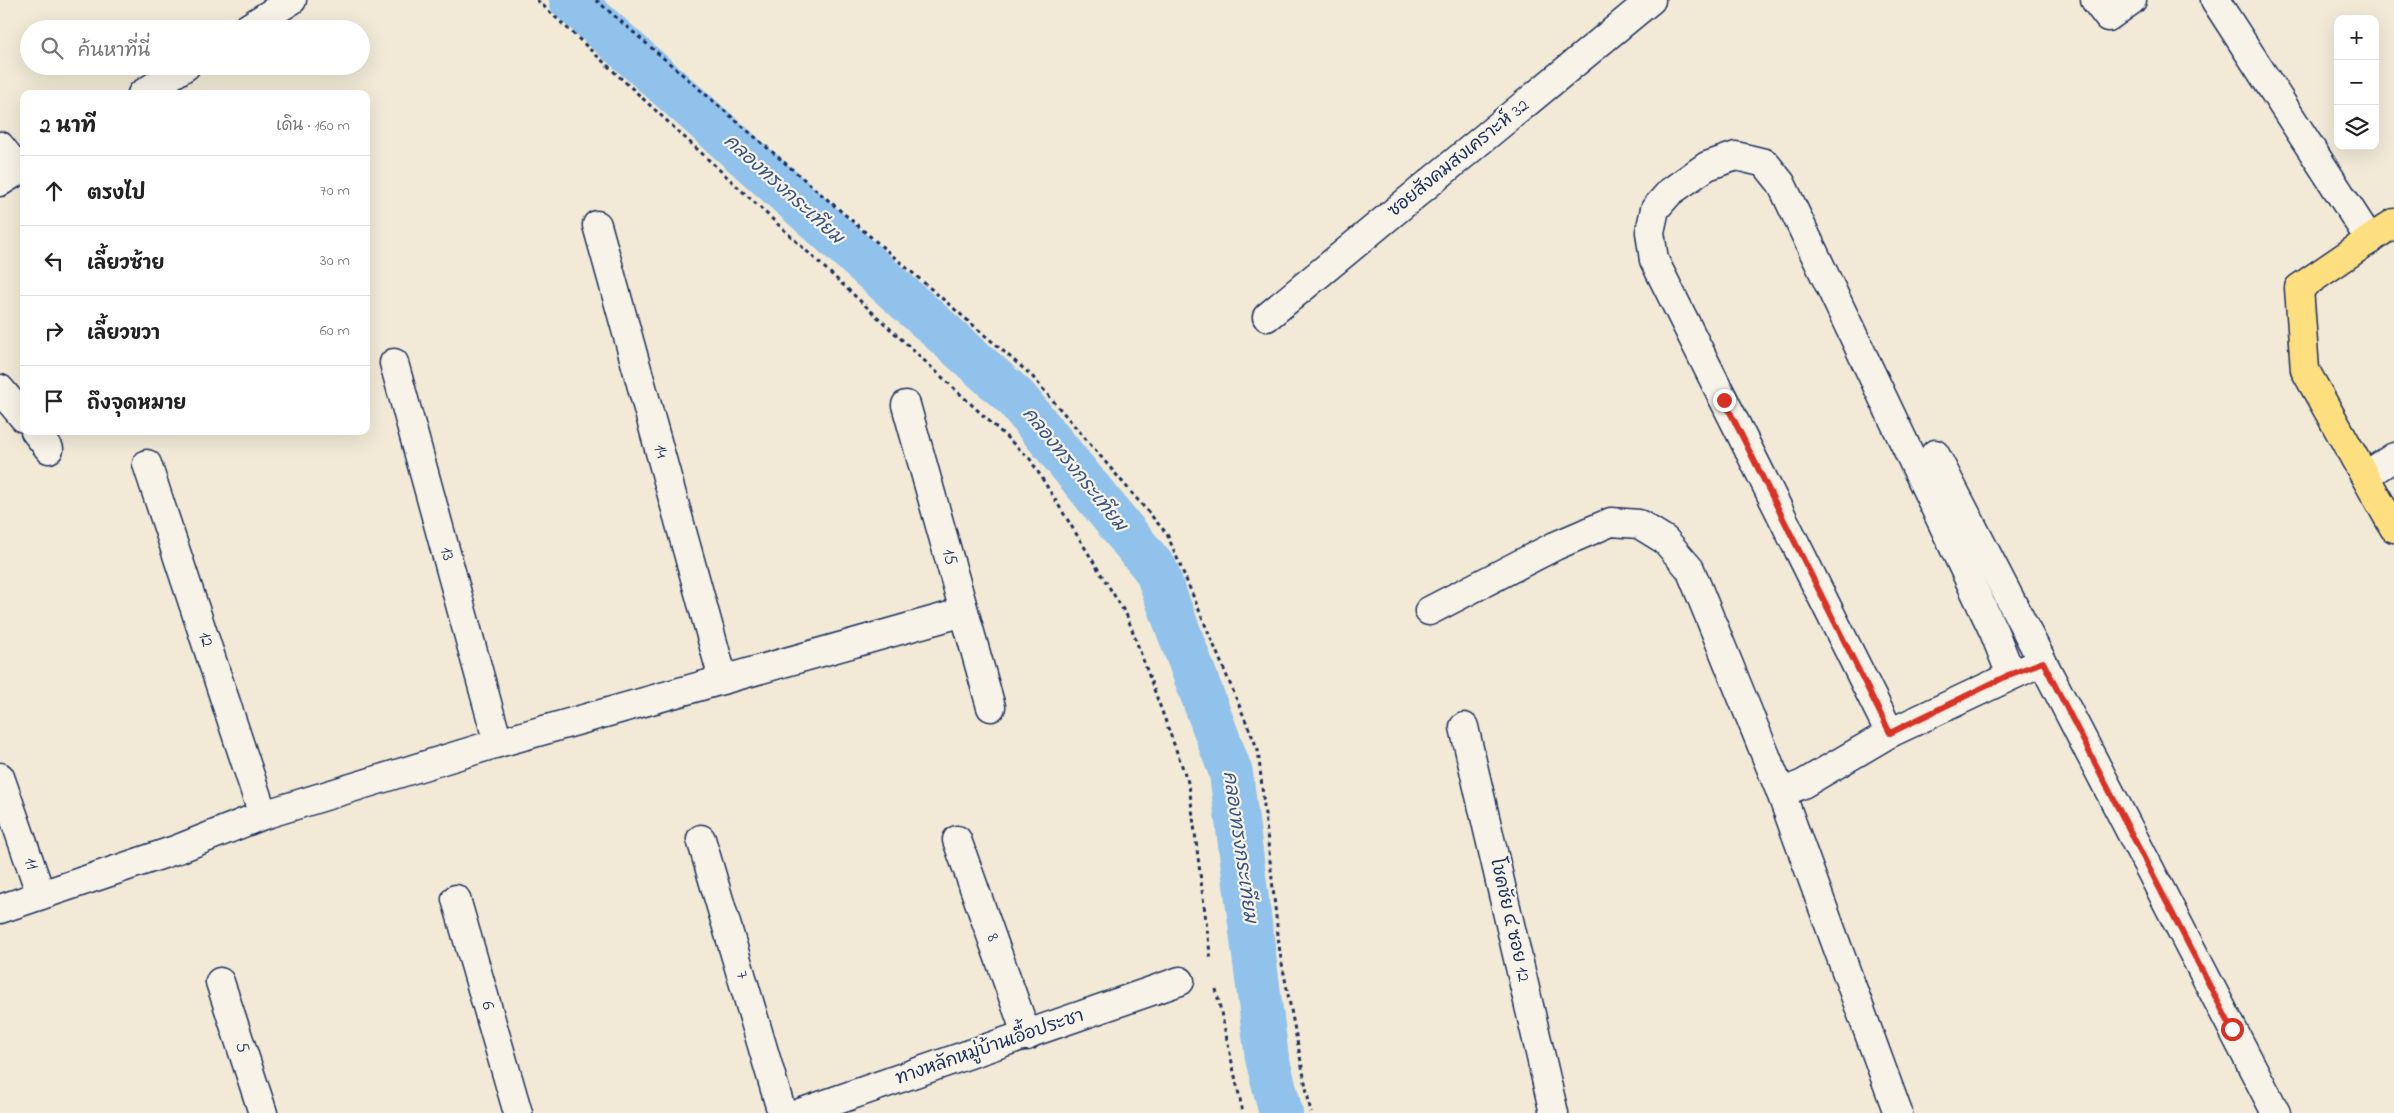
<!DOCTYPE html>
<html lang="th">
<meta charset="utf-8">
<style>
body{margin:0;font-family:"Indie Flower","Playpen Sans Thai",sans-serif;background:#f2f2f2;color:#222}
.controls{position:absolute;right:15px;top:15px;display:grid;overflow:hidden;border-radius:10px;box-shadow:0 5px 20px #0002}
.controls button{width:45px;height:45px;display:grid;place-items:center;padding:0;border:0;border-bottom:1px solid #e0e0e0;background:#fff;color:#222;font:25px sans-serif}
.stop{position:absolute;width:15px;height:15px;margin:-11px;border:4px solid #d93025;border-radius:50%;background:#fff}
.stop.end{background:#d93025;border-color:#fff;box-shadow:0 1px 5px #0008}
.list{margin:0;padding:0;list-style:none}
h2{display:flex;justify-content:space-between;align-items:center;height:65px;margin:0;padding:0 20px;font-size:21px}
h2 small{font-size:16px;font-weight:400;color:#767676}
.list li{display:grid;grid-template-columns:32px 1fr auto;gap:15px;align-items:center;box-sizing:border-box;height:70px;padding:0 20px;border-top:1px solid #e0e0e0}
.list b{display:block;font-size:19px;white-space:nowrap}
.list em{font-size:16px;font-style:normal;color:#767676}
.icon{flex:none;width:28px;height:28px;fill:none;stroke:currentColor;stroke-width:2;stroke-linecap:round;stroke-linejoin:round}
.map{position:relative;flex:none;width:2394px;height:1113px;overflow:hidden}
.search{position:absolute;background:#fff;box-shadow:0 5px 20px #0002;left:20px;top:20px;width:350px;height:55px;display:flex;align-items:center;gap:12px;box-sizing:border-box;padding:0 18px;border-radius:28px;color:#767676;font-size:19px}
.panel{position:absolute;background:#fff;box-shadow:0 5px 20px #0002;left:20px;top:90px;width:350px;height:345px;border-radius:10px}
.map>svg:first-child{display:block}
</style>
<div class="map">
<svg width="2394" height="1113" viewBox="0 0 2394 1113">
<rect width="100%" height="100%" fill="#f2ead7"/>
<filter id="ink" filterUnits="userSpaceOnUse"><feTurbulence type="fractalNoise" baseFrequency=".02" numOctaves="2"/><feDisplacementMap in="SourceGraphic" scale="10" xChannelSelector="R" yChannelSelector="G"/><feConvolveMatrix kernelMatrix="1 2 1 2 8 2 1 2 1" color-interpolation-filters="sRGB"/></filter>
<g filter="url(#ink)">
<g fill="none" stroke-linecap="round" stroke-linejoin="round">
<path stroke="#91c2ec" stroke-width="44" d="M571,0L1016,398L1156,570L1231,773L1267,1058L1281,1113"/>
<defs>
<g id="minor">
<path d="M2095,0L2108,17L2132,0"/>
<path d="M2215,0L2370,240"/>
<path d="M246,29L292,0"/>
<path d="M142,94L186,66"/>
<path d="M0,146L19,170"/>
<path d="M0,182L24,167"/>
<path id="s1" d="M597,225L723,679"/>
<path d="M1267,317L1651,0"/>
<path id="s2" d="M394,363L498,743"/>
<path d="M0,389L24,418"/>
<path id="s3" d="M906,405L991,707"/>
<path d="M35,431L49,449"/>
<path d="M1935,454L2276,1113"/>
<path id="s4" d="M147,464L263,815"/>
<path d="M2365,476L2394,457"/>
<path d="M1429,611L1555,546L1611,522L1639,524L1665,540L1690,569L1781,793L1898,1113"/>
<path d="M1464,727L1554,1113"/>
<path d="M1890,733L2028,668"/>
<path id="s5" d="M0,777L41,895"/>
<path d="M1781,793L1803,784L1890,733L1654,260L1650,232L1655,209L1670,192L1707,166L1736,156L1765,163L1781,183L1994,632L2011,675"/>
<path id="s6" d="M701,839L782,1113"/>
<path id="s7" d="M957,840L1027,1036"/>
<path id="s8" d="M456,899L518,1113"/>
<path d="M0,909L178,849L263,815L498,743L964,612"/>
<path id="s9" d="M220,982L263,1113"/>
<path d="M800,1113L1180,981"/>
</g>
<path id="major" d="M2394,223L2299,288L2305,370L2394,528"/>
</defs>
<use href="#minor" stroke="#1b2f5e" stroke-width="31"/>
<use href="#major" stroke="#1b2f5e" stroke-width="31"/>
<path stroke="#1b2f5e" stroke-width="3" stroke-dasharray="4 4" stroke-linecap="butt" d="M537,0L1030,459L1127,616L1189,785L1211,961
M596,0L1031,375L1167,534L1258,750L1280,953L1311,1113
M1216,989L1243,1113"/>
<use href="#minor" stroke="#f7f3e8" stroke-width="28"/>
<use href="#major" stroke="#fedf80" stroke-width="28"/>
</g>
</g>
<g fill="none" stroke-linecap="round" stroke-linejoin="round" filter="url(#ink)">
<path stroke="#d93025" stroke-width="6" d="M1724,400L1890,733L2011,674L2043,662L2232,1029"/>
</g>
<g text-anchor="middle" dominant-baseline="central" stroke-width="4.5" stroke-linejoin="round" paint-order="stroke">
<g font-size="18" fill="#1b2f5e" stroke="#f7f3e8">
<text transform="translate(1459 159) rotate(-39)">ซอยสังคมสงเคราะห์ 32</text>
<text stroke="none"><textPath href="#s1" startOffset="235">14</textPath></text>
<text stroke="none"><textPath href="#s2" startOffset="198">13</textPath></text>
<text stroke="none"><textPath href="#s3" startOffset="158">15</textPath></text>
<text stroke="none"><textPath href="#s4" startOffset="185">12</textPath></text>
<text stroke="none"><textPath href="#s5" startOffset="92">11</textPath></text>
<text transform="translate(1509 920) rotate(77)">โชคชัย ๔ ซอย 12</text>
<text stroke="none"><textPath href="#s7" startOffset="104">8</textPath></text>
<text stroke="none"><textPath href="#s6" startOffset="142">7</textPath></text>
<text stroke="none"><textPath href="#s8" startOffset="111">6</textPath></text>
<text stroke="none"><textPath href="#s9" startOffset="69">5</textPath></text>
<text transform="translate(990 1048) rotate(-19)">ทางหลักหมู่บ้านเอื้อประชา</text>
</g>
<g font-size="19" font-style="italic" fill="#385482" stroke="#f7f3e8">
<text transform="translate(783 190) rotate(42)">คลองทรงกระเทียม</text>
<text transform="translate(1074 470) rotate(51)">คลองทรงกระเทียม</text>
<text transform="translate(1239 847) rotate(82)">คลองทรงกระเทียม</text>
</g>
</g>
</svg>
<div class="controls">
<button>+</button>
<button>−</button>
<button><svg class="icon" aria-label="layers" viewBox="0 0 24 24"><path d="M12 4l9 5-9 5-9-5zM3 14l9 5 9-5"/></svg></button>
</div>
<div class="stop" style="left:2232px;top:1029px"></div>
<div class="stop end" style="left:1724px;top:400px"></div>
<div class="search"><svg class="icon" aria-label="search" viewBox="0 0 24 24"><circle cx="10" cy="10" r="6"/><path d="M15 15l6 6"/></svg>ค้นหาที่นี่</div>
<section class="panel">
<h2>2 นาที<small>เดิน · 160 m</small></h2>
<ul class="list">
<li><svg class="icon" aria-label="ahead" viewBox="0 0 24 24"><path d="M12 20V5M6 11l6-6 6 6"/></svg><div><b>ตรงไป</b></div><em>70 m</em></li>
<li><svg class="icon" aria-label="left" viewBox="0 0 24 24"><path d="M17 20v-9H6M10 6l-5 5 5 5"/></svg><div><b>เลี้ยวซ้าย</b></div><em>30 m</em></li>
<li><svg class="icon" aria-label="right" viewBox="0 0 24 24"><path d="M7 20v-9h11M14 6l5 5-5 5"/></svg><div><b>เลี้ยวขวา</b></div><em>60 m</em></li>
<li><svg class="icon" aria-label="arrive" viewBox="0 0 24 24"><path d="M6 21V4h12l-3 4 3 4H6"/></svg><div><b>ถึงจุดหมาย</b></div></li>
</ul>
</section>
</div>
